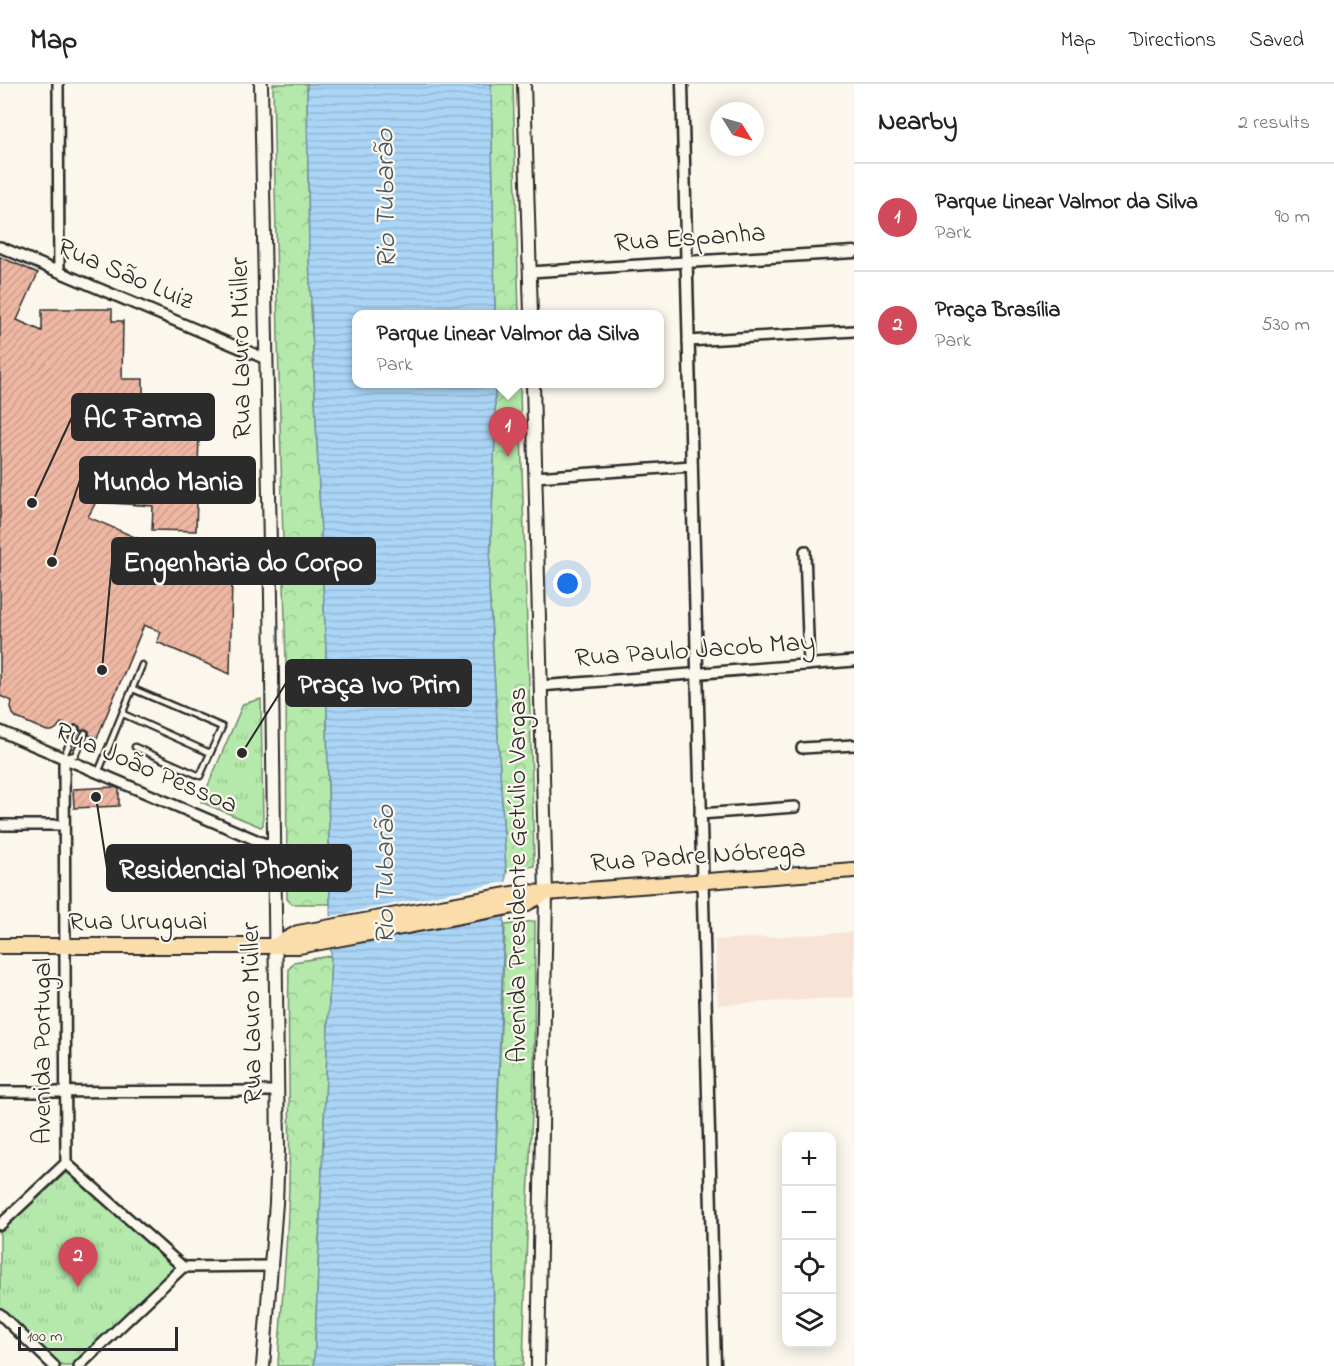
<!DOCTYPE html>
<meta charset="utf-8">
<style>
body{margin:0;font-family:"Indie Flower",sans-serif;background:#f6f6f6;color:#222}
.controls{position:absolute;right:18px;bottom:18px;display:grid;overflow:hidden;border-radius:12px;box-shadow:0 3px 15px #0003}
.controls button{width:54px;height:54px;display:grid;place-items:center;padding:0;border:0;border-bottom:2px solid #e0e0e0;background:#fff;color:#222;font:30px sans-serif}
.compass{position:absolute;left:710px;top:18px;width:54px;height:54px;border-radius:50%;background:#fff;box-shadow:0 3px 15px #0003;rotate:127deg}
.scale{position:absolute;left:18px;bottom:15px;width:160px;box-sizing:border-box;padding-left:6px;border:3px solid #2b2b2b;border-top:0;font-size:16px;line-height:21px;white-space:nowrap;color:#2b2b2b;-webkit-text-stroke:4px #fbf7ec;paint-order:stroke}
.you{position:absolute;left:568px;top:500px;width:21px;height:21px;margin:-15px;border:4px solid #fff;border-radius:50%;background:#1a73e8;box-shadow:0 0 0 9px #1a73e833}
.badge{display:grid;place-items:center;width:39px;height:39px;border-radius:50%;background:#d1495b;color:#fff;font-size:20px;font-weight:700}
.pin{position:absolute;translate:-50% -50px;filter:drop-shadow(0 2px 3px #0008)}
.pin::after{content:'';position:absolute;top:32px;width:21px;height:18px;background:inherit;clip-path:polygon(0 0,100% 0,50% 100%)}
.popup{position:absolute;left:352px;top:226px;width:312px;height:78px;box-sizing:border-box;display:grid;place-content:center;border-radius:12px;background:#fff;filter:drop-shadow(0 2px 4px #0005);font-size:20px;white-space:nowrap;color:#767676}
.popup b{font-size:22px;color:#222}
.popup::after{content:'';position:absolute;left:50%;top:100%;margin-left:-12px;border:12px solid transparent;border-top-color:#fff}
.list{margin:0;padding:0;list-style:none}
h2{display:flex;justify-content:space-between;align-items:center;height:78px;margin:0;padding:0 24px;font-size:26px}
h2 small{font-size:20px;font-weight:400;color:#767676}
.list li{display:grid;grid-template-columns:39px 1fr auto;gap:18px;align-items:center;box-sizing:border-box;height:108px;padding:0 24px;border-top:2px solid #e0e0e0}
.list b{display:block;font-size:22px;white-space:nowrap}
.list p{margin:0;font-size:20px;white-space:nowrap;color:#767676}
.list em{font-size:20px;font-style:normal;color:#767676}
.icon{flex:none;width:33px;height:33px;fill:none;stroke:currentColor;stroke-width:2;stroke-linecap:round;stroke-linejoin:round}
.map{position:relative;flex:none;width:854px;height:1282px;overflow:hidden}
header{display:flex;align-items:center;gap:36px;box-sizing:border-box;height:84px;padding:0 30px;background:#fff;border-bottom:2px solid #e0e0e0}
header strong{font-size:28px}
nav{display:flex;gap:33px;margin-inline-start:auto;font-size:21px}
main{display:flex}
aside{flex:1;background:#fff}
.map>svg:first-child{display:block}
</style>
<header>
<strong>Map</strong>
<nav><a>Map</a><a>Directions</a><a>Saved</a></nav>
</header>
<main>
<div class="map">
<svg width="854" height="1282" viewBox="0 0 854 1282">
<defs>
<pattern id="grass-tufts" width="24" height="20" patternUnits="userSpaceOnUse" patternTransform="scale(1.5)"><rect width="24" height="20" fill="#b4e9ab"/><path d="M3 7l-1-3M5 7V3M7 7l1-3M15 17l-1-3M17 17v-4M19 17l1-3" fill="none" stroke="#9bc893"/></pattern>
<pattern id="forest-crowns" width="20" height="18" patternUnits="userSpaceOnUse" patternTransform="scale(1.5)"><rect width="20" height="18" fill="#b4e9ab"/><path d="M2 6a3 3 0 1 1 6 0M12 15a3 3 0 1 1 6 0" fill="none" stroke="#9bc893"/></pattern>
<pattern id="water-rules" width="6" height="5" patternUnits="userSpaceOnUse" patternTransform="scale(1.5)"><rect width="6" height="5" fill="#abd5f6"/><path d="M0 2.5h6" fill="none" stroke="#93b7d3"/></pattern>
<pattern id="building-hatch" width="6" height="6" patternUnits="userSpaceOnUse" patternTransform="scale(1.5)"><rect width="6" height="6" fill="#eeb7a3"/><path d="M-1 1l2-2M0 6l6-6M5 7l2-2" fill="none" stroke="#cc9e8c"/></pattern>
</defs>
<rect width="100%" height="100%" fill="#fbf7ec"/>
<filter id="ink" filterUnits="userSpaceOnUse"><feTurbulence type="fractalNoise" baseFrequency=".0167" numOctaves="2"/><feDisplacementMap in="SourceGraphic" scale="12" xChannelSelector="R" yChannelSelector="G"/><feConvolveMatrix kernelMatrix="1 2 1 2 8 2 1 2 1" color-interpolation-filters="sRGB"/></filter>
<g filter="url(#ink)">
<path fill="#f7e4d6" d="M854,848V913L718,921L715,856Z"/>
<path fill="url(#grass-tufts)" stroke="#708a6b" stroke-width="1.5" d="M261,615L263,741L261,743L201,718L243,620Z
M69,1086L176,1183L72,1282H62L0,1223V1149Z"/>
<path fill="url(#forest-crowns)" stroke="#708a6b" stroke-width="1.5" d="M273,0H307L309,173L326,566L330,820H292L287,815L286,580L278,254Z
M491,0H513L519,230H495Z
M495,300H520C523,460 531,621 534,782L506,788L489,503L495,352Z
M535,837L534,984L528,1116L523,1282H494L493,1141L505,841Z
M331,872L314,1282H278C281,1221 288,1161 289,1099C291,1028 287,956 289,885L294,878Z"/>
<path fill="url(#water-rules)" stroke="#7891a5" stroke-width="1.5" d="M307,0H491L495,230H356V300H495V352L489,503L506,788L493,1141L494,1282H314L331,872L326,566L309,173Z"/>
<path fill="#fbf7ec" d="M509,797L508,827L328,860L327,833Z"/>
<path fill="url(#building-hatch)" stroke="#2b2b2b" stroke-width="1.5" d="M0,173L38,189L17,236L42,247V225H112V237H123L122,295H143V313H155L156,319L200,320L196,447L152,446L153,422L96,418L88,433L232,495L230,590L157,558L161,548L144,541L97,654L89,651V647L86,645L80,647V643L77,641H74L72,643L61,639L56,645L52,647H47L17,634L13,630L11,624L12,617L0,612Z
M115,703L119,705V722L74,724L73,705Z"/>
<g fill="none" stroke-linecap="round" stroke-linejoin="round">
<defs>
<path id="service" d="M133,605L222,643L200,692L135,663
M123,630L210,669
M67,673L75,671L85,649
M64,674L66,667L76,645
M98,689L142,581"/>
<path id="minor" d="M58,0L59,188
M0,163L266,275
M530,188L686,178
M688,257L854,247
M535,393L692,382
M805,467L809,581
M540,602L854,577
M0,647L275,764
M802,664L854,661
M64,674L66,1079
M700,730L795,723
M0,741H64
M0,1008L278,1007
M66,1079L183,1183
M0,1141L66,1079
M183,1183L272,1182
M0,1230L54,1282
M79,1282L183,1183"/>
<path id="tertiary" d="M682,0L715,1282
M686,178L854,168"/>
<path id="secondary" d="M261,0L271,513L278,1065L276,1119L263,1282
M524,0L531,230
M533,300L546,809L538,1282"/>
<path id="primary" d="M276,861L298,849L523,808L546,809L854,786
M0,862H299L525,820L546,809"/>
</defs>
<use href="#service" stroke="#2b2b2b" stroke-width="9"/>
<use href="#minor" stroke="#2b2b2b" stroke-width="14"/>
<use href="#tertiary" stroke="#2b2b2b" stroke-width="15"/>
<use href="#secondary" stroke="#2b2b2b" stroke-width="16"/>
<use href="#primary" stroke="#2b2b2b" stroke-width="18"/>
<use href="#service" stroke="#fbf7ec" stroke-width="4.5"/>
<use href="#minor" stroke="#fbf7ec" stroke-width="9"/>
<use href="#tertiary" stroke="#fbf7ec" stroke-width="10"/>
<use href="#secondary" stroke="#fbf7ec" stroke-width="12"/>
<use href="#primary" stroke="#fbddab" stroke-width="14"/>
</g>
</g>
<g text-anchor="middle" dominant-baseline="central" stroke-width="4.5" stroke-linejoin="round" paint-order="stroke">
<g font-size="27" fill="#2b2b2b" stroke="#fbf7ec">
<text transform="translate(690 155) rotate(-4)">Rua Espanha</text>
<text transform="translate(125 191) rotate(23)">Rua São Luiz</text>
<text transform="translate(242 264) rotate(-91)">Rua Lauro Müller</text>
<text transform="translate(695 567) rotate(-4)">Rua Paulo Jacob May</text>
<text transform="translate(146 685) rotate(23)">Rua João Pessoa</text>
<text transform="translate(698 773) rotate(-4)">Rua Padre Nóbrega</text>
<text transform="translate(518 791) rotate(-90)">Avenida Presidente Getúlio Vargas</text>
<text x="138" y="838">Rua Uruguai</text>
<text transform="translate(253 929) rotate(-91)">Rua Lauro Müller</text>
<text transform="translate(43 967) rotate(-90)">Avenida Portugal</text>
</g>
<g font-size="28" font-style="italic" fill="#4b565e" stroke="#fbf7ec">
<text transform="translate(387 115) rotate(-91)">Rio Tubarão</text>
<text transform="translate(386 791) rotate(-90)">Rio Tubarão</text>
</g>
</g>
<path fill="none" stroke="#2b2b2b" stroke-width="2" d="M32 419L72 333M52 478L80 396M102 586L112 477M242 669L286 599M96 713L107 784"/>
<g fill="#2b2b2b" stroke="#fbf7ec" stroke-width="2">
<circle cx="32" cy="419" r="6"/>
<circle cx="52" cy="478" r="6"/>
<circle cx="102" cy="586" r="6"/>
<circle cx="242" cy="669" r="6"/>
<circle cx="96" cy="713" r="6"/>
</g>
<g fill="#2b2b2b" stroke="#2b2b2b" stroke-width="2">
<rect x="72" y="310" width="142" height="46" rx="6"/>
<rect x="80" y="373" width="175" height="46" rx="6"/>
<rect x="112" y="454" width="263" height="46" rx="6"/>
<rect x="286" y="576" width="185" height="46" rx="6"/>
<rect x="107" y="761" width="244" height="46" rx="6"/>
</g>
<g font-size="28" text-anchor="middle" font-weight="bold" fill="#fff">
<text x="143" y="343">AC Farma</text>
<text x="168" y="406">Mundo Mania</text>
<text x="243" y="487">Engenharia do Corpo</text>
<text x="379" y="609">Praça Ivo Prim</text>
<text x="229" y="794">Residencial Phoenix</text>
</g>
</svg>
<div class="controls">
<button>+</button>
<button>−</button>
<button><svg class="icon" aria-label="locate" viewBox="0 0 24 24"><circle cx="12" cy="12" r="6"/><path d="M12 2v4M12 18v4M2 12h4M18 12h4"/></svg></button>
<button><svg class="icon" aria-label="layers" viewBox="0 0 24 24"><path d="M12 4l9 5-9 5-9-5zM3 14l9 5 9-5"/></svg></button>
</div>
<svg class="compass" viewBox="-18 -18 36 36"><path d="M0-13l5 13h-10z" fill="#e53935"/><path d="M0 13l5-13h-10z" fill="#767676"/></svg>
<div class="scale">100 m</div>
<div class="you"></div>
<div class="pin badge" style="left:508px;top:373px">1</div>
<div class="popup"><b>Parque Linear Valmor da Silva</b>Park</div>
<div class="pin badge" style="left:78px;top:1203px">2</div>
</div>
<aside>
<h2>Nearby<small>2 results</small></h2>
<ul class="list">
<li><span class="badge">1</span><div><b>Parque Linear Valmor da Silva</b><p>Park</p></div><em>90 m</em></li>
<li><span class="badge">2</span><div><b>Praça Brasília</b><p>Park</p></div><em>530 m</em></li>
</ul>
</aside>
</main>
